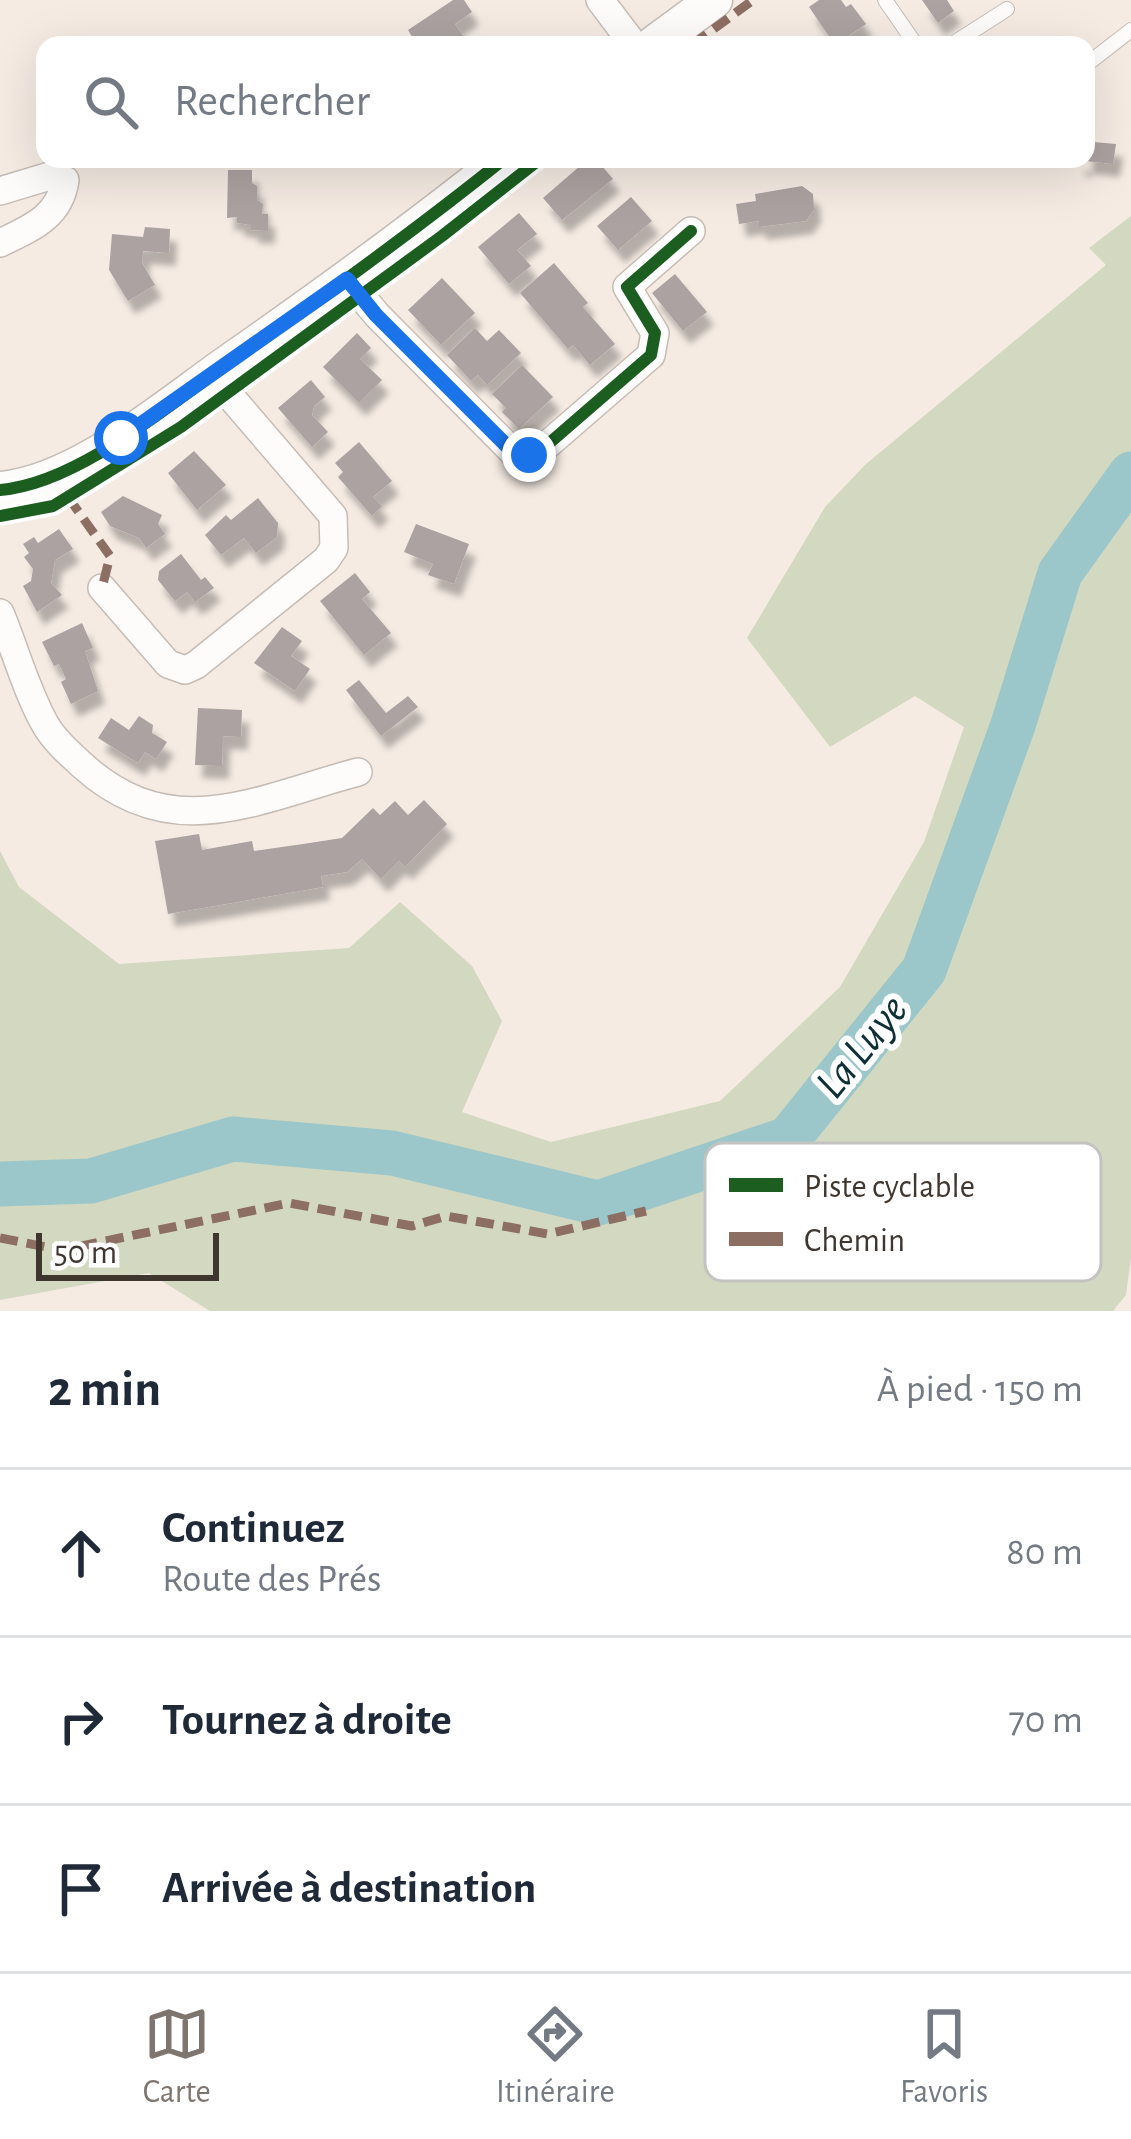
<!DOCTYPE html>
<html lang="fr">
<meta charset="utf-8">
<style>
body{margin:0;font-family:"Alegreya Sans",sans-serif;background:#f2f2f3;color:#1f2937}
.scale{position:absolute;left:36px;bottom:30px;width:183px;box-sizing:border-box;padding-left:12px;border:6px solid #3f3630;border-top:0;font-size:33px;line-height:42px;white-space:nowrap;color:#3f3630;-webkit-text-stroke:9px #fff;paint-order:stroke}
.stop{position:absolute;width:36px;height:36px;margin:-27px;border:9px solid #1a73e8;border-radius:50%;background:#fff}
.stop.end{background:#1a73e8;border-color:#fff;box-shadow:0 3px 12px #0008}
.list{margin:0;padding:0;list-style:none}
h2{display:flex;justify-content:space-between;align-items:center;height:156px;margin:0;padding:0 48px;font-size:51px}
h2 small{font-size:39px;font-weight:400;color:#747a83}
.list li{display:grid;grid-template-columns:78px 1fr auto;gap:36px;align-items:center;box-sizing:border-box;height:168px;padding:0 48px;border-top:3px solid #e0e1e3}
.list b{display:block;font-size:45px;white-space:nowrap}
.list p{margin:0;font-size:39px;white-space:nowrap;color:#747a83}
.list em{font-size:39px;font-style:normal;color:#747a83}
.icon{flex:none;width:66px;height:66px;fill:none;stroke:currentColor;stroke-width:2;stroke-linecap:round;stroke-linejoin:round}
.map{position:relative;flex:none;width:1131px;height:1311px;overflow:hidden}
.search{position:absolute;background:#fff;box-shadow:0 12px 48px #0002;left:36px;right:36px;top:36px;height:132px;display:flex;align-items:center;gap:30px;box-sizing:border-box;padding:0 42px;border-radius:24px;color:#747a83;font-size:45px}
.sheet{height:660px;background:#fff}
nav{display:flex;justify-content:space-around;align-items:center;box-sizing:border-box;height:168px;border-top:3px solid #e0e1e3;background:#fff;font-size:33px;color:#747a83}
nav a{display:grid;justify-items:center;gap:6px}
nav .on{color:#7f756f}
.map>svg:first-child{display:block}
</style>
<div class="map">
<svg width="1131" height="1311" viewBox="0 0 1131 1311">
<defs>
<filter id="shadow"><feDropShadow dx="7" dy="13" stdDeviation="3" flood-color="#0004"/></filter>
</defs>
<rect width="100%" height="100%" fill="#f5ebe3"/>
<path fill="#d3d8c0" d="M1131,216V1258L1126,1295L1113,1311H210L149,1273L0,1300V851L19,887L119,964L349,948L400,902L472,966L502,1021L462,1112L551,1142L720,1101L840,987L924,842L964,727L915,696L830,747L747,638L825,507L866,464L1106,265L1089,248Z"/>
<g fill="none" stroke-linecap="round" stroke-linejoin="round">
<path stroke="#9bc7ca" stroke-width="45" d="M0,1184L91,1181L233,1139L392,1153L598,1203L788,1139L924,970L1013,725L1060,573L1131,474"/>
</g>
<path fill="#aca2a1" filter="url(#shadow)" d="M453,0H464L472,12L455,24L469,45H417L408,30Z
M819,0H841L846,7L851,4L866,24L835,45L809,7Z
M922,0H947L954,11L938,23Z
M1086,133L1093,142L1116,144L1113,164L1086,161L1081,165L1076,159H1086Z
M588,159H596L613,179L562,220L543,198Z
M228,170H252V183L257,186V200L263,204L262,214H268V231L251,230V225L237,223V217L227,218Z
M802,186L813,194L814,210L806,221L759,227V221L739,224L736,204L756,201L755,194Z
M631,197L652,221L618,250L597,226Z
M519,213L537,234L517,250L531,266L509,284L478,247Z
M145,227L170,229L169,253L143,251L142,263L155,285L128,301L109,270L112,234L143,237Z
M554,263L588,303L583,307L615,344L590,365L573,345L568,349L520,293Z
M675,274L707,312L683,331L652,293Z
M442,278L475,313L441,345L408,310Z
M475,328L487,341L499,330L521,353L487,385L478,375L471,381L447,355Z
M357,333L371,348L360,359L382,380L359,403L323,367Z
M522,365L553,397L519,429L502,412L506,408L492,394Z
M311,380L325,397L314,406L312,415L328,432L312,447L278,408Z
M359,442L392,481L373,497L382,506L372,516L338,477L343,472L335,463Z
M194,451L226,485L197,510L168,473Z
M123,496L162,515L158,524L165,534L146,548L139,538L110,526L101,512Z
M258,498L278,523L277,537L256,553L244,538L221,555L205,535L226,515L231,520Z
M416,524L469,544L454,584L428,575L433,564L404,552Z
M59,529L73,549L55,560L51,583L62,595L37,612L23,586L31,581L33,569L24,557L29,553L23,544L34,537L38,543Z
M181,554L201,580L205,577L214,588L195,602L187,592L175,601L158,580L159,571Z
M355,573L370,592L362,599L391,633L364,655L320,601Z
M82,623L93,648L85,651L98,691L71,704L61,682L66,679L59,664L54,666L42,642Z
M282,627L302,641L291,656L310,669L295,691L254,663Z
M359,680L386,713L408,696L418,707L381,736L346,690Z
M198,708L242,710L241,737L223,736L222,766L195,765Z
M139,716L153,725L152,733L167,742L156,759L145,752L138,763L98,738L111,718L129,730Z
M424,800L447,824L405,867L399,861L381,879L362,859L347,872L321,876L323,887L168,914L155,841L199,834L202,850L252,841L254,851L303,844L342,838L373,808L380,815L395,801L408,815Z"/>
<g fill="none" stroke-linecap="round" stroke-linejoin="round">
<defs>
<path id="lane" d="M885,0L916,45
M951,45L1007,9
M1086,65L1131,30"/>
<path id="street" d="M600,0L634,45
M0,191L53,175L65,180C60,217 31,228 0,243
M347,279L377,315L514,453L539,452L651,355L655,333L627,287L691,231
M102,588L168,664L185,670L196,665L326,560L334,548L333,516L212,375
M0,613C15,649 26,690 45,724C54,740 69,753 82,765C172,847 257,799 358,772"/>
<path id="secondary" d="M653,45L714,0
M0,490C75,484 163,410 223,367C319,300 413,232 504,159"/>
</defs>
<use href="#lane" stroke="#c5bcb5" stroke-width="16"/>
<use href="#street" stroke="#c5bcb5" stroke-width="30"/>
<use href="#secondary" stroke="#c5bcb5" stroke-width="39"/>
<use href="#lane" stroke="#fefcfb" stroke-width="14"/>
<use href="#street" stroke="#fefcfb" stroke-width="27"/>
<use href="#secondary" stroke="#fefcfb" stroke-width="36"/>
<path stroke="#8d6e63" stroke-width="9" stroke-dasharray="18 9" stroke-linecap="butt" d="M692,45L753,0
M68,497L110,556L102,588
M0,1238L62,1250L289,1203L412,1226L446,1216L548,1234L646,1211"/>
<defs>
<path id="cycleway" d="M351,284L377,315L514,453L539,452L651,355L655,333L627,287L691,231
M0,490C75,484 163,410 223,367C319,300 413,232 504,159
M0,516L53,506L181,427L442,236L540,159"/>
</defs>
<use href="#cycleway" stroke="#fff" stroke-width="20"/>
<use href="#cycleway" stroke="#1b5e20" stroke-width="12"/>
</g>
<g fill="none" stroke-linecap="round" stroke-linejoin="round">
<path stroke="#1a73e8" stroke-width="15" d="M121,438L347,279L376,315L514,453L529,455"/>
</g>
<g text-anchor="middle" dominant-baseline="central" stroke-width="12" stroke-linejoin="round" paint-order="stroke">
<g font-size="45" font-style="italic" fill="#0e3034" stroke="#fff">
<text transform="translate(862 1047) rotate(-51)">La Luye</text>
</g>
</g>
<rect x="705" y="1143" width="396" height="138" rx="18" fill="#fff" stroke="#c5c3c1" stroke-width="3"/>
<rect x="729" y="1178" width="54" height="14" fill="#1b5e20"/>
<rect x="729" y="1232" width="54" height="14" fill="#8d6e63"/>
<g font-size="33" fill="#3f3630">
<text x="804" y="1197">Piste cyclable</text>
<text x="804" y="1251">Chemin</text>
</g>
</svg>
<div class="scale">50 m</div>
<div class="stop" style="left:121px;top:438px"></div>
<div class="stop end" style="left:529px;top:455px"></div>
<div class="search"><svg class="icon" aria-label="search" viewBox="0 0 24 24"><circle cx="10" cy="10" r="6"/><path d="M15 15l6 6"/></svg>Rechercher</div>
</div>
<section class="sheet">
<h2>2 min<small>À pied · 150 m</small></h2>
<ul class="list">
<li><svg class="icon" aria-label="ahead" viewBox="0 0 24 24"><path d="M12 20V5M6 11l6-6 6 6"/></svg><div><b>Continuez</b><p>Route des Prés</p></div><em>80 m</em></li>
<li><svg class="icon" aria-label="right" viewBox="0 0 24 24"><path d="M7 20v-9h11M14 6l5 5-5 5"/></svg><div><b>Tournez à droite</b></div><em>70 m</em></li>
<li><svg class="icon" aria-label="arrive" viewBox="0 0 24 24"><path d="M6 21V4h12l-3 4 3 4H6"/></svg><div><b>Arrivée à destination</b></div></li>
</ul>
</section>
<nav>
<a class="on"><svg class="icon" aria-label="map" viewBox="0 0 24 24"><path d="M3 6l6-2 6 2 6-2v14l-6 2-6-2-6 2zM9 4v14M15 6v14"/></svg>Carte</a>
<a><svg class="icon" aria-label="directions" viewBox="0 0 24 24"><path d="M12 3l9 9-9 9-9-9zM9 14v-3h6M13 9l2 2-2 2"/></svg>Itinéraire</a>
<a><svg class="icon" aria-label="saved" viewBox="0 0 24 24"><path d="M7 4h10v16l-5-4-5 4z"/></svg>Favoris</a>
</nav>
